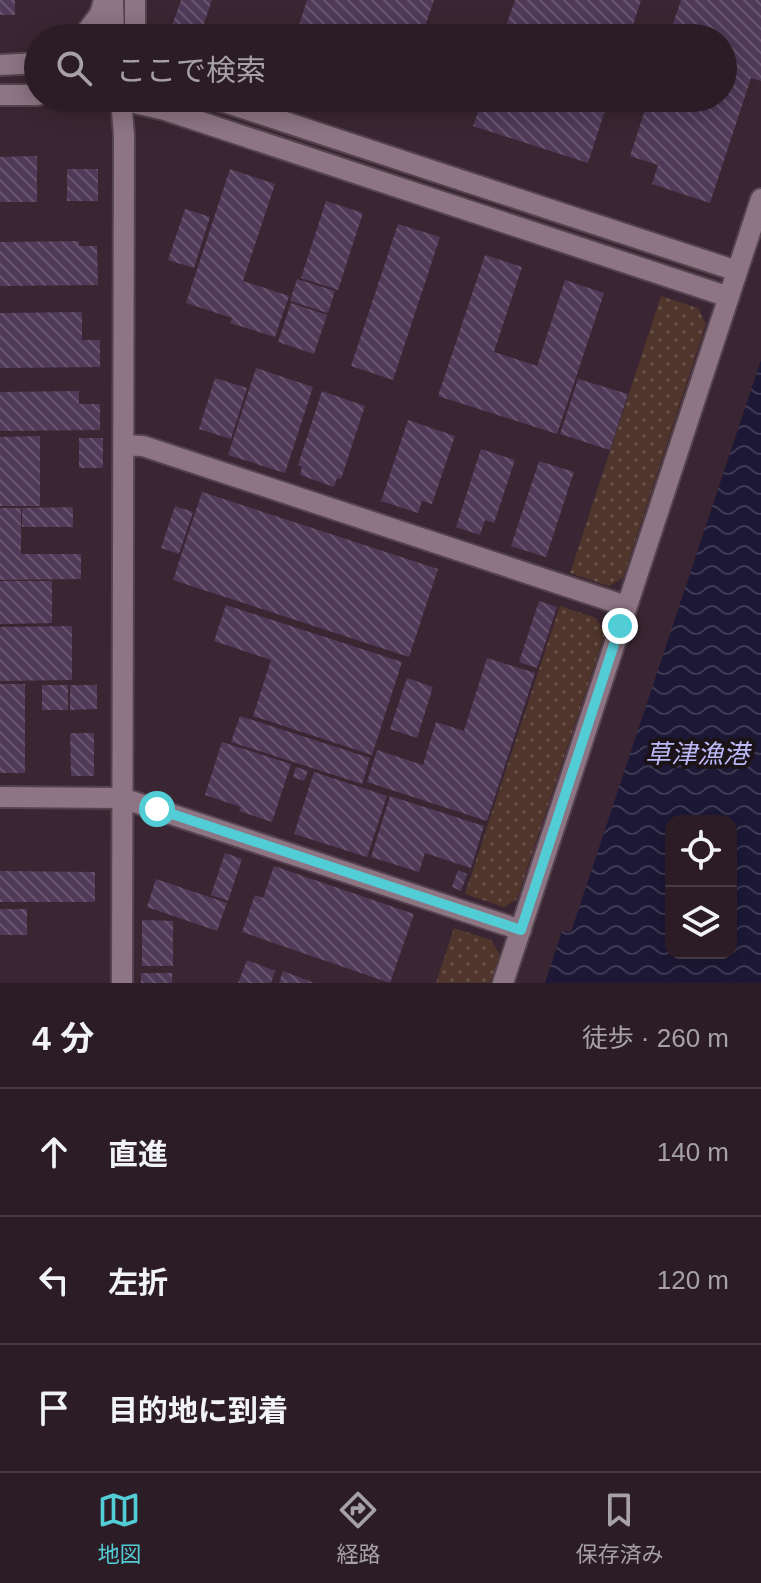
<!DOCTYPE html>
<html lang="ja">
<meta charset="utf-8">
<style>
body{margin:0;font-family:Helvetica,"Noto Sans JP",sans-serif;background:#34252e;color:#f1f3f6}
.controls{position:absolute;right:24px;bottom:24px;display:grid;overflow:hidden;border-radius:16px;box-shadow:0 4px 20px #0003}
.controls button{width:72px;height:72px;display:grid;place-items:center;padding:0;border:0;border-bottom:2px solid #483a43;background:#2c1c26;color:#f1f3f6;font:40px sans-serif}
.stop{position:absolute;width:24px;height:24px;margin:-18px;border:6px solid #52ccd5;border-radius:50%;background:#fff}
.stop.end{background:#52ccd5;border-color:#fff;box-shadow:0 2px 8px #0008}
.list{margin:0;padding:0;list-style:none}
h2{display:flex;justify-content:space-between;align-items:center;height:104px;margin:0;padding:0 32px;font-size:34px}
h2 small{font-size:26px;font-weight:400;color:#a6a1a7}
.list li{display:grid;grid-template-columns:52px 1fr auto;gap:24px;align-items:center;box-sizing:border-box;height:128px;padding:0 32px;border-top:2px solid #483a43}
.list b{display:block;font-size:30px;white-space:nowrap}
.list em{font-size:26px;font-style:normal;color:#a6a1a7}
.icon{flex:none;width:44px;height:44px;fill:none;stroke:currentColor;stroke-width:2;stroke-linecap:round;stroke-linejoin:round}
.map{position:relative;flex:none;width:761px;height:983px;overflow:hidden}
.search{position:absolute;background:#2c1c26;box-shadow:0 4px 20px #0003;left:24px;right:24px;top:24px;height:88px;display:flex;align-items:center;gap:20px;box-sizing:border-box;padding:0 28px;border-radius:44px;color:#a6a1a7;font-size:30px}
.sheet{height:488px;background:#2c1c26}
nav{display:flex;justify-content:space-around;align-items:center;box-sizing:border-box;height:112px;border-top:2px solid #483a43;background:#2c1c26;font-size:22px;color:#a6a1a7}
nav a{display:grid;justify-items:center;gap:4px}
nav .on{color:#52ccd5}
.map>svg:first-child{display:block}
</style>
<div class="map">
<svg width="761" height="983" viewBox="0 0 761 983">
<defs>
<pattern id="grass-dots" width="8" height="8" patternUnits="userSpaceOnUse" patternTransform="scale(2)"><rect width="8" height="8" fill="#4f352c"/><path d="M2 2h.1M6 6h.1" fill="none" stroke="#69524b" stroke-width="1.8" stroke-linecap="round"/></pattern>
<pattern id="water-waves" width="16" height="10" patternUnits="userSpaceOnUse" patternTransform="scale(2)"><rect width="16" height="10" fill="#1c1836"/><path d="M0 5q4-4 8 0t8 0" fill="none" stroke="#3e3a53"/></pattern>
<pattern id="building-back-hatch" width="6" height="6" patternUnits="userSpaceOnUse" patternTransform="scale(2)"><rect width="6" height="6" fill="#4f3a58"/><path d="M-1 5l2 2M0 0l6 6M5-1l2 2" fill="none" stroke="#695670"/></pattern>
</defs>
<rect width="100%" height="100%" fill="#3a2632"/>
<path fill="url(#grass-dots)" d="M661,296L698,308L706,324L623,578L609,586L570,573Z
M560,606L596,618L605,633L517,899L504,907L465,894Z
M454,928L491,940L500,955L490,983H436Z"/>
<path fill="url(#water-waves)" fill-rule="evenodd" d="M761,360V983H545L562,931L571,932ZM731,821V953H671V821Z"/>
<path fill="url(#building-back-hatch)" d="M0,0H15V15H0Z
M181,0H212L199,38H175L177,33L170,31Z
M307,0H434L421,38H295Z
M515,0H641L629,38H502Z
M681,0H761V81L751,78L710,203L652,184L658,165L630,156L649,98H723V38H668Z
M483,98H609L588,163L473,126Z
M37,156V202H0V157Z
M67,169H98V201H67Z
M230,169L275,184L243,281L289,296L275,337L230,323L232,318L186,303Z
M326,201L363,213L338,290L301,278Z
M185,209L210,217L194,268L168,260Z
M398,224L440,237L393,380L351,366Z
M79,241V246H97L98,285L0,286V242Z
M485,255L522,267L494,352L537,366L565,280L604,293L557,434L438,396Z
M297,279L335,291L328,313L290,301Z
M291,303L327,315L314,354L278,342Z
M82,312V340H100V367L0,368V313Z
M256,368L313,387L285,473L228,455Z
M215,378L247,388L231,439L199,429Z
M578,379L628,394L610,450L560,434Z
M79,391V404H100V430L0,431V392Z
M322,391L365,406L341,479L337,478L334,487L300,475L302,467L298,465Z
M408,420L455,436L432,504L422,501L418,513L381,501Z
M40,436V506H0V437Z
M79,438H103V468H79Z
M481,449L515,460L494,523L485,520L480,535L456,527Z
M539,461L574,472L546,557L511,546Z
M202,492L438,569L409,657L173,580Z
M175,506L193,512L179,554L161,548Z
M73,507V527H22V508Z
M0,508H21V554H81V579L0,580Z
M0,581H52V623L0,624Z
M539,601L557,607L537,668L519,662Z
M226,605L402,662L372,755L253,716L271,660L214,641Z
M72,626V680L0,681V627Z
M487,658L535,673L487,821L367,782L377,750L423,765L436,722L464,731Z
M407,678L433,687L417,738L390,729Z
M0,684H25V773H0Z
M42,685H68V710H42Z
M70,685H97V709L70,710Z
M240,716L370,758L362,784L231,742Z
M70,733H94V776H71Z
M222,742L291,764L272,822L239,811L241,807L205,795Z
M296,767L308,771L304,781L293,777Z
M314,772L387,796L367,857L294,834Z
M390,796L484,826L471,868L425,853L419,872L371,857Z
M225,853L242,859L228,901L211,895Z
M274,866L414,914L390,983L242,932L255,895L263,898Z
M458,870L467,874L461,891L452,887Z
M0,871L95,872V902H0Z
M156,879L227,903L217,931L147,907Z
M0,909H27V935H0Z
M142,920L173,921V966H142Z
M247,960L275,971L271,983H238Z
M283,971L314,983H279Z
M141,973H172V983H141Z"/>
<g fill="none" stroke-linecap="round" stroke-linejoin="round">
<defs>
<path id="secondary" d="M113,0L114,38
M82,38L100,14L104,0
M135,38V0
M0,65L38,63
M0,95H38
M113,98L165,110L729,297
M121,98L124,136L122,983
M212,98L737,271
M124,445L143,446L626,606
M0,797L122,798L521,930
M503,983L761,199"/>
</defs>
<use href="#secondary" stroke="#54434d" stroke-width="24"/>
<use href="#secondary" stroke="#8d7583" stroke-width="20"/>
</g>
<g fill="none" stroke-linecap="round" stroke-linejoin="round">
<path stroke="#52ccd5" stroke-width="10" d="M157,809L521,930L620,626"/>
</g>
<g text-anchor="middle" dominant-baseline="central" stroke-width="8" stroke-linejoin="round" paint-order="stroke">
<g font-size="26" font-style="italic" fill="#bcb9f7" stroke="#1c1318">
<text x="697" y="754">草津漁港</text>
</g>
</g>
</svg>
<div class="controls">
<button><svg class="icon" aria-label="locate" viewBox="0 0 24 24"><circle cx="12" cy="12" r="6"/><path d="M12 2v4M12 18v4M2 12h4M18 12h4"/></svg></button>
<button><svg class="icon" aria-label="layers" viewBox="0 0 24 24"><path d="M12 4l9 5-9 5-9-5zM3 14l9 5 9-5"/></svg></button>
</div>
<div class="stop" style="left:157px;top:809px"></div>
<div class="stop end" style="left:620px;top:626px"></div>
<div class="search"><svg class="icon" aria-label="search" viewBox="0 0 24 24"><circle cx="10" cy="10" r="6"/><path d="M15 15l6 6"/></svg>ここで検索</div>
</div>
<section class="sheet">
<h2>4 分<small>徒歩 · 260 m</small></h2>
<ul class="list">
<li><svg class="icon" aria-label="ahead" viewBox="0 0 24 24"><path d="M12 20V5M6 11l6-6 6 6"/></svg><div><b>直進</b></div><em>140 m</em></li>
<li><svg class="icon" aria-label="left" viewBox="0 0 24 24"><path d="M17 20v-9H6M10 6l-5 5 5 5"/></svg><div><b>左折</b></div><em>120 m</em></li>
<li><svg class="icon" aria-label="arrive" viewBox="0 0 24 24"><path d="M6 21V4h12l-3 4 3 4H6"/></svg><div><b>目的地に到着</b></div></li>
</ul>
</section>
<nav>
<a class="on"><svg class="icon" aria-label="map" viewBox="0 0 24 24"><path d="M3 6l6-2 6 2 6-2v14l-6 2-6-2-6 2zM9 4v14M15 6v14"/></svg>地図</a>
<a><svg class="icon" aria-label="directions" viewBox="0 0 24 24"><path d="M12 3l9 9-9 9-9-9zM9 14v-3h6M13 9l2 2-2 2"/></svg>経路</a>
<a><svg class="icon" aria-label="saved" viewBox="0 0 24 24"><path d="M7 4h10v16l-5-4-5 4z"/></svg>保存済み</a>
</nav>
